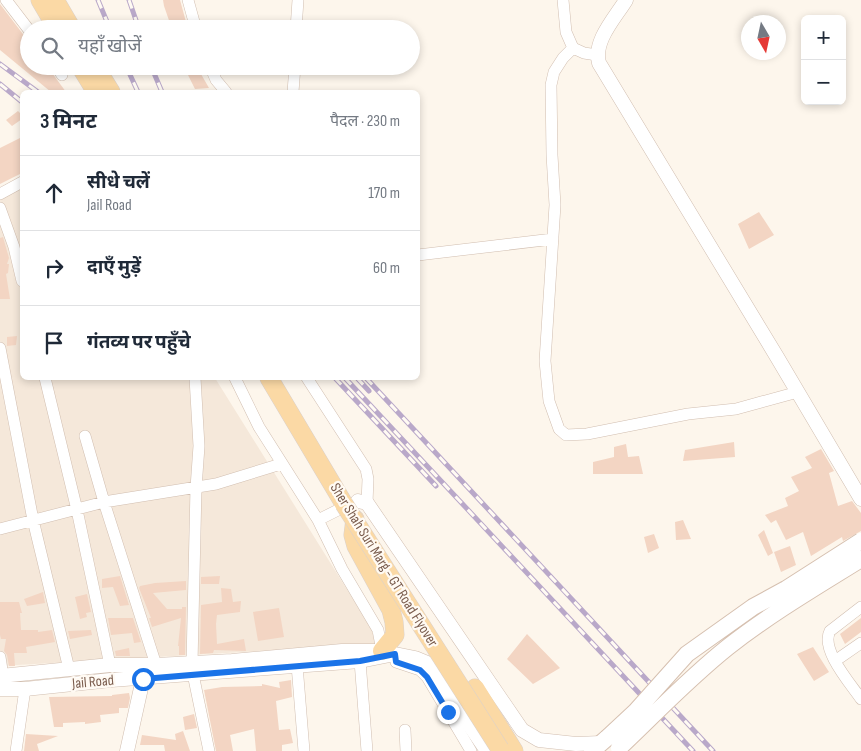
<!DOCTYPE html>
<html lang="hi">
<meta charset="utf-8">
<style>
body{margin:0;font-family:"Sofia Sans Condensed","Noto Sans Devanagari",sans-serif;background:#f6f6f7;color:#1f2937}
.controls{position:absolute;right:15px;top:15px;display:grid;overflow:hidden;border-radius:8px;box-shadow:0 2px 8px #0003}
.controls button{width:45px;height:45px;display:grid;place-items:center;padding:0;border:0;border-bottom:1px solid #e0e1e3;background:#fff;color:#1f2937;font:25px sans-serif}
.compass{position:absolute;left:741px;top:15px;width:45px;height:45px;border-radius:50%;background:#fff;box-shadow:0 2px 8px #0003;rotate:171deg}
.stop{position:absolute;width:15px;height:15px;margin:-11px;border:4px solid #1a73e8;border-radius:50%;background:#fff}
.stop.end{background:#1a73e8;border-color:#fff;box-shadow:0 1px 5px #0008}
.list{margin:0;padding:0;list-style:none}
h2{display:flex;justify-content:space-between;align-items:center;height:65px;margin:0;padding:0 20px;font-size:21px}
h2 small{font-size:16px;font-weight:400;color:#747a83}
.list li{display:grid;grid-template-columns:32px 1fr auto;gap:15px;align-items:center;box-sizing:border-box;height:75px;padding:0 20px;border-top:1px solid #e0e1e3}
.list b{display:block;font-size:19px;white-space:nowrap}
.list p{margin:0;font-size:16px;white-space:nowrap;color:#747a83}
.list em{font-size:16px;font-style:normal;color:#747a83}
.icon{flex:none;width:28px;height:28px;fill:none;stroke:currentColor;stroke-width:2;stroke-linecap:round;stroke-linejoin:round}
.map{position:relative;flex:none;width:861px;height:751px;overflow:hidden}
.search{position:absolute;background:#fff;box-shadow:0 2px 8px #0003;left:20px;top:20px;width:400px;height:55px;display:flex;align-items:center;gap:12px;box-sizing:border-box;padding:0 18px;border-radius:28px;color:#747a83;font-size:19px}
.panel{position:absolute;background:#fff;box-shadow:0 2px 8px #0003;left:20px;top:90px;width:400px;height:290px;border-radius:8px}
.map>svg:first-child{display:block}
</style>
<div class="map">
<svg width="861" height="751" viewBox="0 0 861 751">
<rect width="100%" height="100%" fill="#fdf6ec"/>
<path fill="#f5e8da" d="M22,183V378H215L381,644L0,666V193Z"/>
<path fill="#f3d5c3" d="M163,0H180L188,29H172L164,6Z
M0,4L29,42V66H47L66,92H51L0,50Z
M201,74L209,88L195,89L188,75Z
M18,111L22,115V119L12,126L6,120Z
M20,138L22,146V173L0,184V148Z
M759,212L774,235L749,249L738,224Z
M3,237L9,258L7,264H9L8,273L6,274L10,299H0V238Z
M17,336L16,345L7,346V337Z
M734,442L735,457L683,461L685,450Z
M626,444L628,457L639,456L643,474H593V462L614,457V447Z
M821,449L834,471L829,473L838,506L852,501L861,513V531L843,541L842,537L811,556L803,532L786,540L776,520L771,523L765,515L788,506L785,498L799,491L791,477L812,468L805,457Z
M683,520L691,539L676,540L675,522Z
M764,530L773,553L768,556L758,535Z
M654,534L659,548L648,553L644,537Z
M790,546L796,565L781,572L774,552Z
M120,576L129,605L120,606L113,587L102,588V579Z
M220,576L219,584H201V577Z
M186,581V590L153,593L167,609H182V607H186L185,655H179V646H178L181,618L152,627L149,618H151L139,588L140,586L155,583Z
M221,588L231,589L233,602L241,601L240,612L217,615L216,624L217,644L244,639L246,651L214,650L213,653L200,654L201,605L222,602Z
M43,592L45,603L27,606L24,599Z
M87,594L91,612L86,613L87,617L80,619L75,597Z
M0,602H19L22,613H20L21,630H38V632L52,630L55,642L26,647L27,653H14L15,666H9L7,655L4,651L6,639H1L0,635Z
M279,608L284,637L258,641L253,612Z
M108,618H133L141,642L134,643L132,633L111,635Z
M861,618V632L845,644L840,634Z
M91,630L92,635L70,639L68,631Z
M527,634L560,668L533,684L507,659Z
M813,647L829,672L814,681L797,654Z
M129,648L130,656H116L115,651Z
M291,680L292,697L276,701L279,730L290,729L293,743L282,745V751H256L254,729L230,735L233,751H216L204,690L222,687L262,686V684L280,688L279,682Z
M129,693L130,698L128,708H119V713L100,715L101,722L85,724V722L63,723V727H54L49,697L112,696V695Z
M194,714L197,728L185,730L183,717Z
M183,731L190,751H165L164,745H140L142,735L176,740L175,734Z
M26,734L58,736L37,744L39,751H24Z"/>
<g fill="none" stroke-linecap="round" stroke-linejoin="round">
<defs>
<path id="minor" d="M6,0L29,30
M188,0L196,29
M563,0L566,32L573,48L584,53L597,55
M296,29L298,0
M573,48L563,58L554,72L551,85L552,155L555,205L545,361L549,401L559,429L566,435L587,434L688,414L736,409L798,392
M56,66L62,75
M210,66L216,80L226,92
M293,92L295,66
M0,194L22,182
M0,208L14,247L22,281
M418,255L553,239
M0,348L33,520L69,669
M45,378L77,510L110,665
M235,378L259,427L318,520L342,569L378,630L382,651
M307,378L366,469L368,479L367,503
M85,436L104,502L156,665
M318,520L350,504
M0,529L104,502L216,484L281,464
M861,607L830,631C820,649 850,683 861,699
M395,654L396,662L420,670L427,677L471,751
M0,657L3,676
M360,661L367,751
M835,661L861,643
M192,663L196,488L199,446L195,378
M297,665L304,751
M193,674L209,751
M405,730L406,751
M16,751L25,689"/>
<path id="tertiary" d="M626,0C615,18 593,41 599,63L777,357L861,499
M358,501L367,503L522,730L539,740L576,744L601,743
M0,676L110,665H156L232,661L342,651H382
M0,689H25L111,680L360,661L395,654L415,658L427,663L487,751
M127,751L143,679"/>
<path id="secondary" d="M592,751L607,738"/>
<path id="primary" d="M40,0L57,29
M55,0L72,29
M80,66L96,92
M95,66L111,92
M269,378L344,504
M355,519L353,535L356,546L391,610L394,622L395,635L382,651
M475,688L514,751"/>
</defs>
<use href="#minor" stroke="#d1beb0" stroke-width="12"/>
<use href="#tertiary" stroke="#d1beb0" stroke-width="15"/>
<use href="#secondary" stroke="#d6c0b0" stroke-width="18"/>
<use href="#primary" stroke="#dad1cd" stroke-width="19"/>
<use href="#minor" stroke="#fff" stroke-width="11"/>
<use href="#tertiary" stroke="#fff" stroke-width="14"/>
<use href="#secondary" stroke="#fff" stroke-width="16"/>
<use href="#primary" stroke="#fbd9a5" stroke-width="18"/>
<defs>
<path id="rail" d="M98,0L110,29
M129,0L139,29
M0,64L38,92
M126,66L138,92
M151,66L162,92
M0,84L22,102
M335,378L436,486
M345,378L693,751
M357,378L369,391
M366,378L713,751"/>
</defs>
<use href="#rail" stroke="#b9a8c9" stroke-width="5"/>
<use href="#rail" stroke="#fffaf3" stroke-width="3" stroke-dasharray="9" stroke-linecap="butt"/>
<defs>
<path id="secondary-bridge" d="M607,738L636,711L687,654L753,607L786,589L861,541
M619,748C655,714 689,678 728,647C770,614 816,587 861,559"/>
<path id="primary-bridge" d="M344,504L500,749"/>
</defs>
<use href="#secondary-bridge" stroke="#d6c0b0" stroke-width="18" stroke-linecap="butt"/>
<use href="#primary-bridge" stroke="#dad1cd" stroke-width="19" stroke-linecap="butt"/>
<use href="#secondary-bridge" stroke="#fff" stroke-width="16"/>
<use href="#primary-bridge" stroke="#fbd9a5" stroke-width="18"/>
</g>
<g fill="none" stroke-linecap="round" stroke-linejoin="round">
<path stroke="#1a73e8" stroke-width="6" d="M143,679L360,661L395,654L396,662L420,670L427,677L448,712"/>
</g>
<g text-anchor="middle" dominant-baseline="central" stroke-width="4.5" stroke-linejoin="round" paint-order="stroke">
<g font-size="15" fill="#7a5c4d" stroke="#fffaf3">
<text transform="translate(384 565) rotate(58)">Sher Shah Suri Marg - GT Road Flyover</text>
<text transform="translate(93 682) rotate(-5)">Jail Road</text>
</g>
</g>
</svg>
<div class="controls">
<button>+</button>
<button>−</button>
</div>
<svg class="compass" viewBox="-18 -18 36 36"><path d="M0-13l5 13h-10z" fill="#e53935"/><path d="M0 13l5-13h-10z" fill="#747a83"/></svg>
<div class="stop" style="left:143px;top:679px"></div>
<div class="stop end" style="left:448px;top:712px"></div>
<div class="search"><svg class="icon" aria-label="search" viewBox="0 0 24 24"><circle cx="10" cy="10" r="6"/><path d="M15 15l6 6"/></svg>यहाँ खोजें</div>
<section class="panel">
<h2>3 मिनट<small>पैदल · 230 m</small></h2>
<ul class="list">
<li><svg class="icon" aria-label="ahead" viewBox="0 0 24 24"><path d="M12 20V5M6 11l6-6 6 6"/></svg><div><b>सीधे चलें</b><p>Jail Road</p></div><em>170 m</em></li>
<li><svg class="icon" aria-label="right" viewBox="0 0 24 24"><path d="M7 20v-9h11M14 6l5 5-5 5"/></svg><div><b>दाएँ मुड़ें</b></div><em>60 m</em></li>
<li><svg class="icon" aria-label="arrive" viewBox="0 0 24 24"><path d="M6 21V4h12l-3 4 3 4H6"/></svg><div><b>गंतव्य पर पहुँचे</b></div></li>
</ul>
</section>
</div>
